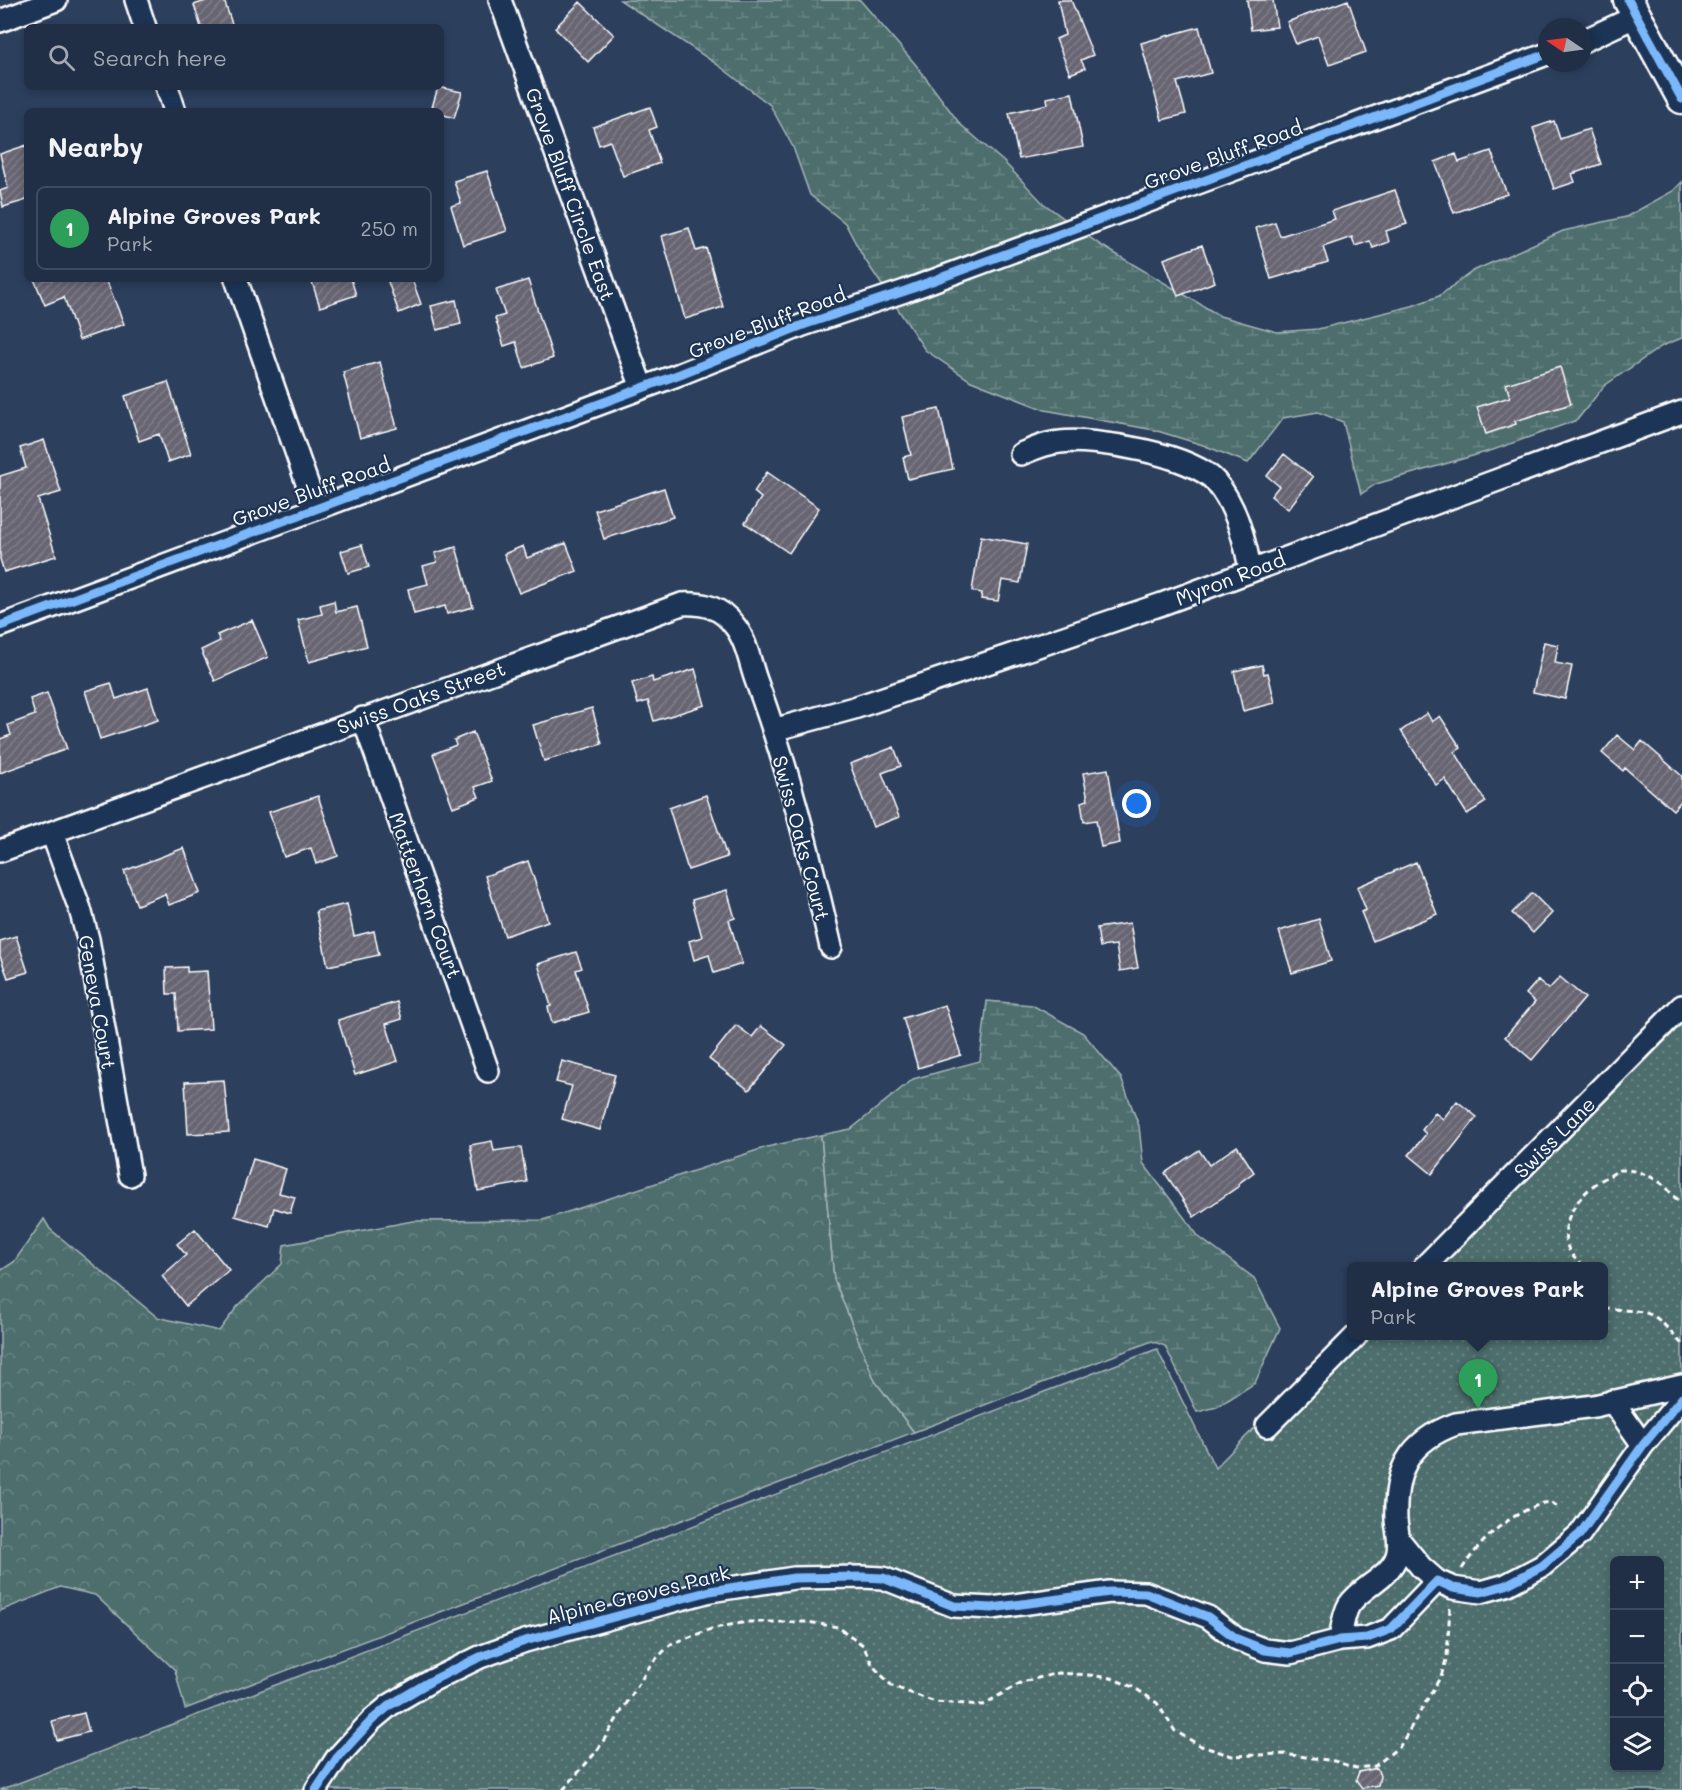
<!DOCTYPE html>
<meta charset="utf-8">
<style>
body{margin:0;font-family:Mali,sans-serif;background:#2d3b51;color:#f1f3f6}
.controls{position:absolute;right:18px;bottom:18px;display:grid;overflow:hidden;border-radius:9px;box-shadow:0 3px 9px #0003}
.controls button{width:54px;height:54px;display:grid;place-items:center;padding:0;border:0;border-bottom:2px solid #3e4a5f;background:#212f46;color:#f1f3f6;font:30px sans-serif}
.compass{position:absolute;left:1538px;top:18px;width:54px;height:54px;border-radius:50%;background:#212f46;box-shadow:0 3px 9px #0003;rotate:283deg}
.you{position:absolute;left:1137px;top:804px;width:21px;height:21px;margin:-15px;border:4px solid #fff;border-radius:50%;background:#1a73e8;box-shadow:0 0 0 9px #1a73e833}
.badge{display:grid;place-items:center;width:39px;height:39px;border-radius:50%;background:#bca0f2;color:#fff;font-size:20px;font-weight:700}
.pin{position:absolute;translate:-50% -50px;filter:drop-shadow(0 2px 3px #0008)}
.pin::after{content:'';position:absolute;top:32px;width:21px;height:18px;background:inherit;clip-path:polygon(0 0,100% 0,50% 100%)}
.popup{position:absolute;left:1347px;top:1262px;width:261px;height:78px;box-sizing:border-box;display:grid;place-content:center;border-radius:9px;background:#212f46;filter:drop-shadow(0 2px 4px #0005);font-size:20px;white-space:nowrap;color:#a2a9b3}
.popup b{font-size:22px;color:#f1f3f6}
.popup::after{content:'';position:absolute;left:50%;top:100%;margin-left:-12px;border:12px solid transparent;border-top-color:#212f46}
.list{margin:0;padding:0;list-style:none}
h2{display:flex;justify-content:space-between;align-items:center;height:78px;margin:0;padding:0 24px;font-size:26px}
h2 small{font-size:20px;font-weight:400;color:#a2a9b3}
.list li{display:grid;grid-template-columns:39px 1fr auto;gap:18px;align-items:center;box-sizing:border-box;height:84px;margin:0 12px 12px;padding:0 12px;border:2px solid #3e4a5f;border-radius:9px}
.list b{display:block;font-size:22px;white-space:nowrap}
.list p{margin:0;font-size:20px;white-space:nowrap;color:#a2a9b3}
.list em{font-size:20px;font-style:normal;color:#a2a9b3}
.icon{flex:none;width:33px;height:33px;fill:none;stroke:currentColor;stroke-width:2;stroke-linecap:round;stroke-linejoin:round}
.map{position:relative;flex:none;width:1682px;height:1790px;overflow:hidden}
.search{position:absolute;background:#212f46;box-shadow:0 3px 9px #0003;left:24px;top:24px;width:420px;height:66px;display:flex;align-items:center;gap:15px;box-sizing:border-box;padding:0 21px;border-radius:9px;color:#a2a9b3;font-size:22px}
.panel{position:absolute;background:#212f46;box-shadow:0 3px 9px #0003;left:24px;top:108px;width:420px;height:174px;border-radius:9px}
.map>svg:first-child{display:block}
</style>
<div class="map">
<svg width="1682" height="1790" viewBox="0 0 1682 1790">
<defs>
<pattern id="green-dots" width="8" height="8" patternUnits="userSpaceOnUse" patternTransform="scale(1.5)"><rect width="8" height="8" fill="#4e6e6d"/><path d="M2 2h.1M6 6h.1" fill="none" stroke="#698483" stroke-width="1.8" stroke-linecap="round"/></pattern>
<pattern id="forest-crowns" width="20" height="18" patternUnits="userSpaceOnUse" patternTransform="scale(1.5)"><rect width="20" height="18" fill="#4e6e6d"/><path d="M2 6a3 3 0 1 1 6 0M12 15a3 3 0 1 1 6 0" fill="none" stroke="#698483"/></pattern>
<pattern id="wetland-marsh" width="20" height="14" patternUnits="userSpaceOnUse" patternTransform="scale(1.5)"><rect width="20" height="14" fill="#4e6e6d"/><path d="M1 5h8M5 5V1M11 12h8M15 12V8" fill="none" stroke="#698483"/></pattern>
<pattern id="building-hatch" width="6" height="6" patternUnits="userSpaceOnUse" patternTransform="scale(1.5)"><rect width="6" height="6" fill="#686573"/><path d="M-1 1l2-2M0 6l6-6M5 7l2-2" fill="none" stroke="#7f7c88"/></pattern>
</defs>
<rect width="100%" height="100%" fill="#2c3f5d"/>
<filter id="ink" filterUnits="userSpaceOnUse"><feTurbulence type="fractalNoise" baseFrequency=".0167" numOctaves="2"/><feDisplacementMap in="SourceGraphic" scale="12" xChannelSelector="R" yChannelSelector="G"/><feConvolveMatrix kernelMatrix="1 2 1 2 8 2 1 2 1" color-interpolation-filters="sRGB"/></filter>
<g filter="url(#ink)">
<path fill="url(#green-dots)" stroke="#a6b6b6" stroke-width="1.5" fill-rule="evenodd" d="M1682,994V1790H0L1157,1349L1215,1468L1352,1329V1336H1604V1266H1414ZM1614,1560H1660V1768H1614Z"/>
<path fill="url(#forest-crowns)" stroke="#a6b6b6" stroke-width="1.5" d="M821,1135L834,1279L875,1381L914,1432L185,1709L175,1670L95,1595L60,1587L0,1611V1271L14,1262L44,1219L50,1229L157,1317L219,1331L237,1307L282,1264L284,1245L413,1221L543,1220L767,1147Z"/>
<path fill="url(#wetland-marsh)" stroke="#a6b6b6" stroke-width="1.5" d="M620,0H860L916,65L960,124L1004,162L1043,203L1099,244L1220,316L1277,332L1318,329L1412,306L1439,296L1473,271L1563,231L1626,217L1673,191L1682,182V338L1662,346L1604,386L1577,420L1493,450L1376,484L1361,494L1343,422L1318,412L1283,418L1248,463L1203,445L1154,430L1045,410L971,381L925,350L862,255L845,223L810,195L793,147L770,105L718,65Z
M987,1001L1032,1005L1083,1033L1121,1078L1139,1126L1143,1163L1199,1237L1254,1278L1280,1328L1255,1383L1217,1407L1197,1412L1165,1346L1152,1341L914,1432L875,1381L834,1279L821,1135L851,1129L913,1079L980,1061Z"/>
<path fill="url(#building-hatch)" stroke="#fff" stroke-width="1.5" d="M208,0H224L233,27H201L194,5Z
M1058,0H1071L1093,55L1081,60L1085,68L1070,74L1056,39L1065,35Z
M1247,0H1273L1277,27L1251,30Z
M1348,0L1366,52L1329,65L1318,36L1296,44L1287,22Z
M580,2L614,35L588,62L555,28Z
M1199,27L1211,73L1177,82L1186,114L1162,120L1141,43Z
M438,87L462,92L454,118L441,114V111H431Z
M1072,93L1083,147L1019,159L1009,113L1048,104L1047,98Z
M650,107L657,127L649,130L660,163L623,176L610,141L599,145L593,127Z
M1554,121L1560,139L1589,129L1601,164L1572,174L1575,182L1554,189L1533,128Z
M27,145V200L3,207L0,191L8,188L0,154Z
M1491,151L1507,194L1454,213L1435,162L1456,154L1459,162Z
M487,171L507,231L463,245L451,206L461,203L454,181Z
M1395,190L1407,224L1386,231L1389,242L1373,248L1370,241L1355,246L1352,237L1323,247L1328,262L1271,279L1256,228L1275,222L1280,236L1335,219L1332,211Z
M689,228L696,251L706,248L723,307L685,319L662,236Z
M1202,245L1215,282L1178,296L1164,259Z
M34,279H106L124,324L79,340L64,297L45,305Z
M311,279H351L356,295L320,307Z
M387,279H412L421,304L399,313Z
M528,280L553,358L524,368L516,342L504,346L495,318L505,315L496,290Z
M456,300L461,324L437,330L431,306Z
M380,362L397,428L360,438L343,372Z
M1560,367L1571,404L1515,421L1516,424L1486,434L1477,407L1510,397L1506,384Z
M168,382L191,454L168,462L159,434L139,441L125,396Z
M939,409L953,469L908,479L903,457L911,455L902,417Z
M44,440L61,492L38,499L56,556L4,572L0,559V476L26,468L20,448Z
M1284,454L1313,477L1288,509L1271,496L1279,486L1267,476Z
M767,472L819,508L789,553L745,523L761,498L754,492Z
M664,488L673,517L604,539L595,510Z
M981,536L1027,544L1020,583L1002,580L998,601L981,599L982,593L972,591Z
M566,543L577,571L519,593L504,554L523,546L527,558Z
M362,545L369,567L348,573L341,551Z
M456,547L473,607L447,614L445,606L414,614L408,589L428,584L423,566L437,562L435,553Z
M334,601L336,612L357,607L367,646L309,662L298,620L322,614L320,605Z
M252,620L268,657L215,681L201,650L220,641L217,635Z
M1544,642L1558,645L1555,663L1572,666L1565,699L1533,692Z
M1262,665L1264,674L1268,673L1275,703L1243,711L1234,671Z
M695,669L705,705L654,721L648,701L638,704L632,683L652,677L653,682Z
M111,683L116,699L148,688L158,720L100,739L85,691Z
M47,693L67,749L0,773V739L11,735L8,725L35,715L30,699Z
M592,708L602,744L544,761L533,725Z
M1427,713L1432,722L1440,716L1461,748L1455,752L1486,802L1467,814L1445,779L1436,785L1401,731Z
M473,732L492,781L475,787L479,797L453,807L433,754L456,745L454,740Z
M1617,735L1635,750L1642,741L1682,776V800L1673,810L1625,768L1623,771L1602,753Z
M894,747L901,766L882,773L899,817L873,827L850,764Z
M1108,769L1120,843L1101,847L1096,820L1084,822L1081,802L1088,800L1083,773Z
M706,795L727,857L688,870L669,808Z
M318,796L338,856L316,864L311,848L284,857L269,812Z
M184,848L200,893L169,905L165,894L137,905L124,871Z
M528,861L548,921L505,936L485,876Z
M1416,862L1437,914L1373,941L1361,912L1366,910L1357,887Z
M727,890L735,918L729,920L742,964L714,973L709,955L694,960L689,941L702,937L692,900Z
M1532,893L1552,913L1533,933L1512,913Z
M347,904L354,936L374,931L379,955L328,966L316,911Z
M1319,919L1331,961L1292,973L1279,931Z
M1130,923L1138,968L1120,971L1116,945L1100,947L1097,928Z
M16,936L28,972L8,978L0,956V941Z
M576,952L582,968L576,970L589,1012L552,1023L548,1007L551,1006L538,964Z
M187,967V972L207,971L211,1029L178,1031L176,994H167L166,968Z
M1560,977L1585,998L1532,1060L1505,1037L1535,1002L1526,994L1538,980L1549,989Z
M397,1002L402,1019L386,1024L398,1061L355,1075L338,1020Z
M945,1005L961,1055L918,1068L903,1018Z
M736,1025L752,1037L761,1026L786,1045L749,1090L709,1059Z
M562,1061L615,1075L600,1130L562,1119L572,1086L556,1082Z
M224,1080L229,1132L188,1134L185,1082Z
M1457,1101L1477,1117L1432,1174L1409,1155L1426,1134L1422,1130L1435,1113L1443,1119Z
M492,1141L494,1151L521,1147L527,1182L478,1191L470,1145Z
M1237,1146L1254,1172L1238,1184L1239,1186L1194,1217L1165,1173L1199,1150L1209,1165Z
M253,1159L286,1169L279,1193L295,1197L290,1213L274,1208L269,1226L235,1216Z
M195,1229L229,1270L186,1306L162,1276L186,1255L177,1244Z
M84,1713L89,1732L57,1740L52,1721Z
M1377,1768L1380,1776L1378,1785L1362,1788L1356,1780L1359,1772Z"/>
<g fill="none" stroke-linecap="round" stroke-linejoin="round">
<defs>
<path id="street" d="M136,0L145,27
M500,0L642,388
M0,21L56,0
M1583,41L1637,16
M167,87L175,111
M236,279L316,509
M1021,454C1033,449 1046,443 1060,442C1095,438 1192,454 1216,482C1236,506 1245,539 1250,570
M0,626L680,374L803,325L905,291L1547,54
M363,718L488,1071
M773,730L854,708L1162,604L1682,412
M52,833L80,909L88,939L130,1175
M0,851L682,604C703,603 721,607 734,625C746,639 750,663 756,680C788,766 810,857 831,947
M1425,1266L1682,1006
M1612,1401L1643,1445
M1267,1426L1356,1336
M1399,1540L1421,1567L1437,1581
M1340,1640C1342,1629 1343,1615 1349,1605C1362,1586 1389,1578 1397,1556C1401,1544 1397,1532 1396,1520C1394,1471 1408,1441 1456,1424L1594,1406L1682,1386
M316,1790L337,1758L372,1720L390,1705L431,1681L480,1657L525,1641L710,1591L794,1578L862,1577L883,1578L954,1606L992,1608L1110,1592L1146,1593L1208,1617L1237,1639L1265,1650L1290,1653L1340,1640L1367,1638L1391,1629L1437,1581L1453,1588L1481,1592L1506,1585L1542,1566L1580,1534L1643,1445L1682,1398"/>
<path id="secondary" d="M1628,0L1682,99"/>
</defs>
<use href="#street" stroke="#fff" stroke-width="26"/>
<use href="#secondary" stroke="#fff" stroke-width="33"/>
<path stroke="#fff" stroke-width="3" stroke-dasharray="6 4.5" stroke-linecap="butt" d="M1584,1266C1546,1241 1573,1195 1605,1178C1610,1176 1616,1171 1621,1170C1636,1169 1654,1177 1665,1186C1671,1192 1673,1199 1682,1201
M1604,1307C1620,1312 1641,1308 1655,1317C1665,1324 1673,1335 1682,1344
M1462,1569C1483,1537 1508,1515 1544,1503L1551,1502L1558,1507
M563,1790L597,1751L651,1664L671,1644L714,1628L747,1622H808L838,1627L863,1645L873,1666L892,1686L935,1702L983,1705L1022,1682L1058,1673L1089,1675L1111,1678L1135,1688L1157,1703L1175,1731L1201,1746L1232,1756L1284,1754L1334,1761L1356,1768L1375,1766L1400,1746L1441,1676L1447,1657L1450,1606"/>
<use href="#street" stroke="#1d3557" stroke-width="21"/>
<use href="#secondary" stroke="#1d3557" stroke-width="28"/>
<defs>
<path id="cycleway" d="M1628,0L1682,99
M0,626L680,374L803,325L905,291L1547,54
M316,1790L337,1758L372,1720L390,1705L431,1681L480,1657L525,1641L710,1591L794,1578L862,1577L883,1578L954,1606L992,1608L1110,1592L1146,1593L1208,1617L1237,1639L1265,1650L1290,1653L1340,1640L1367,1638L1391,1629L1437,1581L1453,1588L1481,1592L1506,1585L1542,1566L1580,1534L1643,1445L1682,1398"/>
</defs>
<use href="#cycleway" stroke="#1d3557" stroke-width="13"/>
<use href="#cycleway" stroke="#7ab7fb" stroke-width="9"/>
</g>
</g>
<g text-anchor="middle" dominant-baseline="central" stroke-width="4.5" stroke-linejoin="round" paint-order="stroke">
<g font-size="20" fill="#fff" stroke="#1d3557">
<text transform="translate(1223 154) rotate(-20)">Grove Bluff Road</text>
<text transform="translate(571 194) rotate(70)">Grove Bluff Circle East</text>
<text transform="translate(767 322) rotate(-21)">Grove Bluff Road</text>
<text transform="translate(311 491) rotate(-20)">Grove Bluff Road</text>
<text transform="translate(1230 578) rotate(-21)">Myron Road</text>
<text transform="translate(421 697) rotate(-20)">Swiss Oaks Street</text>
<text transform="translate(802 838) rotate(75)">Swiss Oaks Court</text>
<text transform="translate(426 895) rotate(70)">Matterhorn Court</text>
<text transform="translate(98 1002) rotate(80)">Geneva Court</text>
<text transform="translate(1554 1137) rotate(-45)">Swiss Lane</text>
<text transform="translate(638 1594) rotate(-14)">Alpine Groves Park</text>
</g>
</g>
</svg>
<div class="controls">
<button>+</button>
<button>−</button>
<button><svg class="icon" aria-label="locate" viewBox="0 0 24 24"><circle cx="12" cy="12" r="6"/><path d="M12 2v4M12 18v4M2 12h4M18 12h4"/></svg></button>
<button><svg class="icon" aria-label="layers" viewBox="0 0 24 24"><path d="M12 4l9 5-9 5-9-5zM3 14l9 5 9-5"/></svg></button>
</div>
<svg class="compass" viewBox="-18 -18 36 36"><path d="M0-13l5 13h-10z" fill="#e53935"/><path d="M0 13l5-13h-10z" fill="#a2a9b3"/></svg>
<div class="you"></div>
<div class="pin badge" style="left:1478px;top:1409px;background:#2e9e5b">1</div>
<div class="popup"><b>Alpine Groves Park</b>Park</div>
<div class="search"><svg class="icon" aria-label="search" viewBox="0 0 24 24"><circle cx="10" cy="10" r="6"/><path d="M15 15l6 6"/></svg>Search here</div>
<section class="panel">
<h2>Nearby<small></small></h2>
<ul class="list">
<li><span class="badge" style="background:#2e9e5b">1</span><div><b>Alpine Groves Park</b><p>Park</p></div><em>250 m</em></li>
</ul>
</section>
</div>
